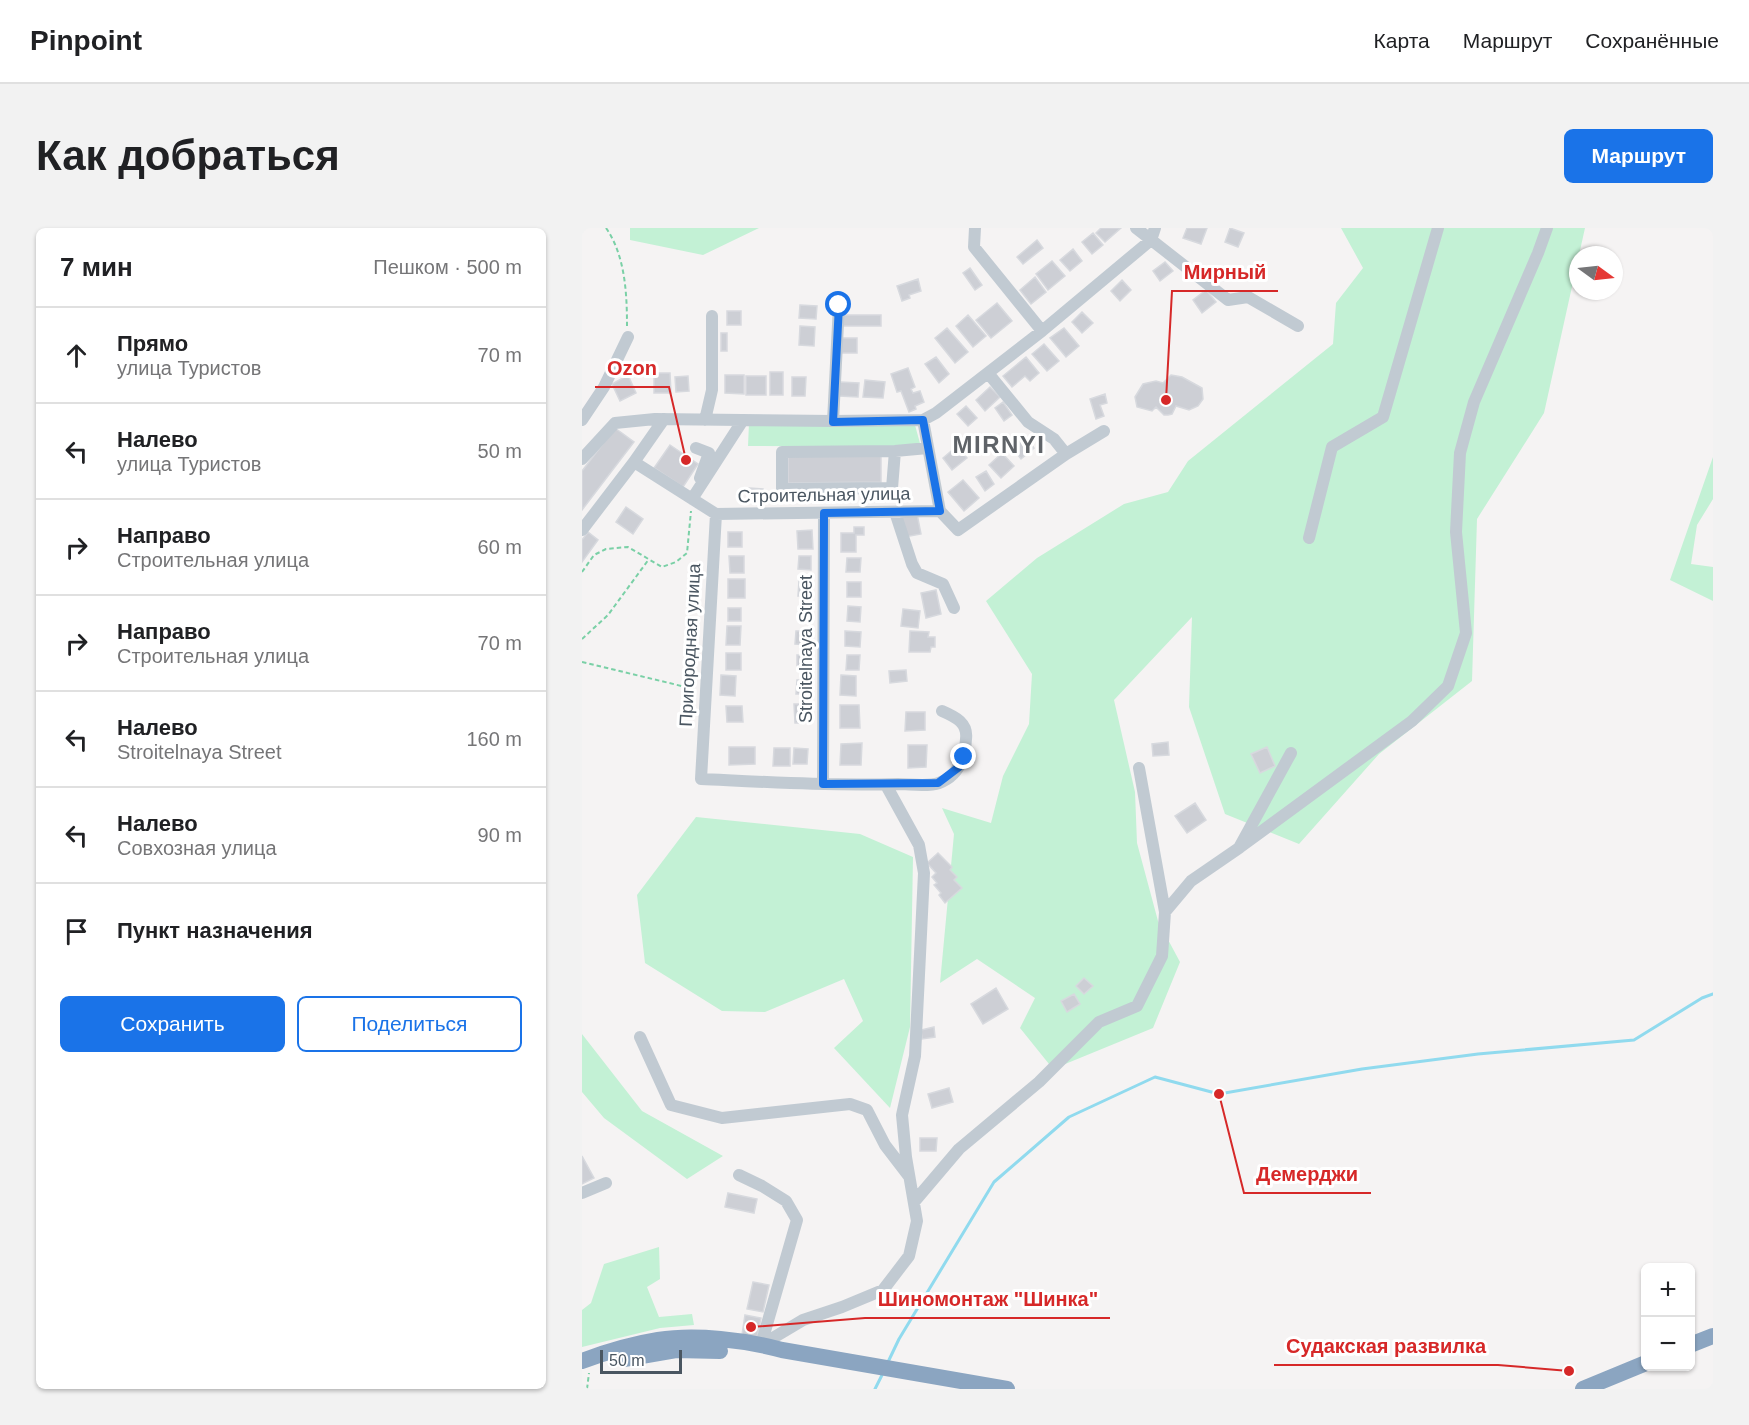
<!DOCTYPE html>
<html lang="ru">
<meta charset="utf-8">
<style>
body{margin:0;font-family:Arial,sans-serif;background:#f2f2f2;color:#202124}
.controls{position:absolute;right:18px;bottom:18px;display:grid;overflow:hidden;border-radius:9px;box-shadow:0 2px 4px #0004}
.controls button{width:54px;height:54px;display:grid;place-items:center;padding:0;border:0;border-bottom:2px solid #e0e0e0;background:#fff;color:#202124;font:30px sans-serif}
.compass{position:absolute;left:987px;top:18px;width:54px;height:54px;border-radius:50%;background:#fff;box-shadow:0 2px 4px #0004;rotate:105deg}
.scale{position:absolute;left:18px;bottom:15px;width:82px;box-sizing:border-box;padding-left:6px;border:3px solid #4a5661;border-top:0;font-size:16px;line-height:21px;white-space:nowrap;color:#4a5661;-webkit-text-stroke:4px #fff;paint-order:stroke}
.stop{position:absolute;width:18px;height:18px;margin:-14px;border:4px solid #1a73e8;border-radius:50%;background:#fff}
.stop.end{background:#1a73e8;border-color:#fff;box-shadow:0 2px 6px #0008}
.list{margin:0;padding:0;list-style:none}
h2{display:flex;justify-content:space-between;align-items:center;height:78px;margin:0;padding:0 24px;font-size:26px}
h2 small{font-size:20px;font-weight:400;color:#757577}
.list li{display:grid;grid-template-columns:39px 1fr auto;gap:18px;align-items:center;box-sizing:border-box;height:96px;padding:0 24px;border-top:2px solid #e0e0e0}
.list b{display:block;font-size:22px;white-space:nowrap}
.list p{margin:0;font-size:20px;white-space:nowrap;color:#757577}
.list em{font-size:20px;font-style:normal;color:#757577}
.actions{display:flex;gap:12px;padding:18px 24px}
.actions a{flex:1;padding:14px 0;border:2px solid #1a73e8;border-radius:9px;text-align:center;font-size:21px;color:#1a73e8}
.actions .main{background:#1a73e8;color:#fff}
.icon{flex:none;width:33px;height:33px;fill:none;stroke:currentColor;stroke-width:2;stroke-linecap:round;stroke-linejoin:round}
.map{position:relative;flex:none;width:1131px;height:1161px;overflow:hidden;border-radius:9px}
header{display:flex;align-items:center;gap:36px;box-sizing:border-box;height:84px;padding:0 30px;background:#fff;border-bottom:2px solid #e0e0e0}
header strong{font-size:28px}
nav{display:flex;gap:33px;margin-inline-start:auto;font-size:21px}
.intro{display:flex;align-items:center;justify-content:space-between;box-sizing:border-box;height:144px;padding:0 36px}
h1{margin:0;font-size:42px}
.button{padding:15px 27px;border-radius:9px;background:#1a73e8;color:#fff;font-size:21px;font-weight:700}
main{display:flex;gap:36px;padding:0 36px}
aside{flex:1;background:#fff;border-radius:9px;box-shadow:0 2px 4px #0004}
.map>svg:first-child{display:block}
</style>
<header>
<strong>Pinpoint</strong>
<nav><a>Карта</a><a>Маршрут</a><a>Сохранённые</a></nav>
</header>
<div class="intro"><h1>Как добраться</h1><a class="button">Маршрут</a></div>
<main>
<aside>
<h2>7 мин<small>Пешком · 500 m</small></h2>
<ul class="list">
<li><svg class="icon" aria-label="ahead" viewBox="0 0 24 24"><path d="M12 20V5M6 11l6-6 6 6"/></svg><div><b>Прямо</b><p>улица Туристов</p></div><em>70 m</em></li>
<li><svg class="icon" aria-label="left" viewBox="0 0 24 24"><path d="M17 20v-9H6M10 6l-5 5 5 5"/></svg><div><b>Налево</b><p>улица Туристов</p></div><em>50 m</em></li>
<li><svg class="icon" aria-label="right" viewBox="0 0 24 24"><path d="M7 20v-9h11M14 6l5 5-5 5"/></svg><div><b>Направо</b><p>Строительная улица</p></div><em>60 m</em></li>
<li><svg class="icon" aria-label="right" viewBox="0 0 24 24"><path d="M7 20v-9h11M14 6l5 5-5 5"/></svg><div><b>Направо</b><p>Строительная улица</p></div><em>70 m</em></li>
<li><svg class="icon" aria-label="left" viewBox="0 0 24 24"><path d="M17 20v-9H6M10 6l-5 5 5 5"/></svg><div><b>Налево</b><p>Stroitelnaya Street</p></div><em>160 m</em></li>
<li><svg class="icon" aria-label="left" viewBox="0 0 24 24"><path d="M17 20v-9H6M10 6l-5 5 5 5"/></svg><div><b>Налево</b><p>Совхозная улица</p></div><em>90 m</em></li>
<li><svg class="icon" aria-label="arrive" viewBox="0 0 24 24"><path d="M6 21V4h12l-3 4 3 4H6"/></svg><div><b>Пункт назначения</b></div></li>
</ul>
<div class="actions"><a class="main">Сохранить</a><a>Поделиться</a></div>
</aside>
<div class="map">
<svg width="1131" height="1161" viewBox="0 0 1131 1161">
<rect width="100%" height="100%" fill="#f5f3f3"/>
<path fill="#c3f1d5" d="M48,0H177L121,27L48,12Z
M759,0H1003L962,185L895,291L890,453L797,526L717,616L643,586L607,479L610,389L532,472L553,564L555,615L576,693L598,734L571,800L471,841L438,800L453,770L395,731L358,755L372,606L360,580L409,595L421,548L447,496L450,446L404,373L455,330L542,276L586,264L606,233L751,116L754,75L781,40Z
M167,195L333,197L339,219L166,218Z
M1131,229V271L1115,297L1109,336L1131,339V373L1088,352Z
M114,589L278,606L331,629L328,799L308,880L252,820L281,793L262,751L183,784L140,783L63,735L55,667Z
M0,806L60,883L141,928L105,951L22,890L0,864Z
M77,1019L78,1051L65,1059L77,1089L110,1086L112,1097L78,1100L0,1119V1082L9,1075L22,1036Z"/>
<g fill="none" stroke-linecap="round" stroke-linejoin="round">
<path stroke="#90daee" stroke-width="3" d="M306,1134L317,1111L412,954L487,889L573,849L637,866L780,841L896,826L1052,812L1120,770L1131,766
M293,1161L301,1145"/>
</g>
<path fill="#cdcfd5" stroke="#d7d9de" stroke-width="1.5" d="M519,0H539L523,14L514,5Z
M605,0H625L619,16L601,10Z
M648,0L662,5L656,19L643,14Z
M511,5L521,17L510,26L500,14Z
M455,12L461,20L441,36L435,29Z
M491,21L500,33L488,43L478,32Z
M470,33L483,48L466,62L454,46Z
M583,34L591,43L578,53L571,43Z
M388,40L400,57L393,62L381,45Z
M453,49L464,64L449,76L438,62Z
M336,51L339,63L327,67L328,70L320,73L315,58Z
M540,52L549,62L538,73L529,63Z
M624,62L634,74L620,85L611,72Z
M415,75L430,93L409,110L394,92Z
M218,77L235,78L234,91L217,90Z
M145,83H159V97H145Z
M500,84L511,95L500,105L490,94Z
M260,87H299V98H260Z
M386,87L404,108L391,119L374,98Z
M218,98L233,99L232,118L217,117Z
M365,100L386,124L373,135L353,110Z
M482,100L497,118L484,129L468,110Z
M139,105H145V123H139Z
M260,110H275V125H260Z
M462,116L477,133L465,143L450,126Z
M354,129L367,146L357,155L343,136Z
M444,129L457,145L448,153L443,148L430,159L421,148Z
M326,140L333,159L329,161L331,165L338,163L342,174L333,178L334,181L327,184L319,163L315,164L309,146Z
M188,144H201V167H188Z
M72,145H88L89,165H72Z
M46,147L54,165L38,173L30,156Z
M143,147H162V166L143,165Z
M589,147L600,149L620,160L621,171L616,178L607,182L594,178L590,186L586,187H582L574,179L570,183L555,179L553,169L561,156L574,153L581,155Z
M106,148L107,163L94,164L93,149Z
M164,148H184V167H164Z
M210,149H224L223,168H210Z
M283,152L303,154L301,170L281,169Z
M258,154L277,155L276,169L257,168Z
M408,159L418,169L403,183L394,172Z
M523,166L525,175L518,177L522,188L514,191L508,171Z
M421,174L430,187L422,193L413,180Z
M384,178L395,190L386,198L375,186Z
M33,200L52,214L0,282V243Z
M443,207L452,220L439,231L428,217Z
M88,217L116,236L101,259L72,240Z
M375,218L385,230L370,242L361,230Z
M420,225L432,238L419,250L407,237Z
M299,227V254L206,255V228Z
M404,243L412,256L403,263L394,249Z
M381,252L397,270L382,283L366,264Z
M167,260L181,261L180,271L167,269Z
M44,279L61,291L51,306L34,294Z
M335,286L339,306L323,309L319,289Z
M272,299H282V307H274V324H259V305H272Z
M230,302L231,321H216L215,303Z
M6,304L16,312L0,334V312Z
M146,304H160V319H146Z
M147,328H162V345H148Z
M217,328H229V342L216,341Z
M265,330H279L278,344H264Z
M146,351H163V370H146Z
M217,353H229V368H216Z
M265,354H279V369H265Z
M354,362L359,386L344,390L339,365Z
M266,378L279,379L278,394L265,393Z
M217,379H228V393H216Z
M146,380H159V393H146Z
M321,381L338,383L336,400L319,398Z
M145,398H159L158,417H144Z
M214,403H226V417L213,416Z
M263,403L279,404L278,419L263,418Z
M328,403L347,404L346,409H353V419H349L348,424H327Z
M144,425H159V442H144Z
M215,427L227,428V443L215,442Z
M265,427H278L277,442H264Z
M324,442L325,453L308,455L307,443Z
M139,447L154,448L153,468L138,467Z
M259,447L274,448V468L258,467Z
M215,452H227V466H214Z
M212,476H225V495H213Z
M258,477H277L278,500H258Z
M144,478H160L161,494H145Z
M324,484H343V502L323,503Z
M586,514L587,527L571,528L570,516Z
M280,515L279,537H258L259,516Z
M326,517H345L344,539L326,540Z
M147,519H173V536L147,537Z
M685,519L693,538L678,545L669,526Z
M192,520H208V538H191Z
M212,520L226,521L225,536H211Z
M613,575L624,592L605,605L593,588Z
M356,625L370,639L368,642L375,649L372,652L380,660L363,675L357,667L359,665L352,657L355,655L350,649L354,645L345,635Z
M502,750L511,758L502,766L494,758Z
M414,760L426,781L401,796L389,776Z
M492,766L498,776L485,784L479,773Z
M352,799L353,809L340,811L339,802Z
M367,860L371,874L350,880L346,866Z
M338,910H355L354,923H338Z
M0,928L12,950L0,956Z
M146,965L175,971L172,985L143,979Z
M171,1054L187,1057L181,1084L165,1081Z
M163,1087L179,1090L175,1110L160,1107Z"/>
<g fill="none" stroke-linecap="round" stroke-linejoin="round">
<path stroke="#7ad0a6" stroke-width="2" stroke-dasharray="4.5 3" stroke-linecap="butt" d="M24,0C43,27 45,65 45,98
M0,344L12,327L24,321L46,319L80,339L94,334L105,325L109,283
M0,411L26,387L67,331
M0,434L112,461
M5,1161L7,1145"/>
<path stroke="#c1cad2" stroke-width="12" d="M393,0L392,19L460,103
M554,0L646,72L666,69L716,98
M406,145L446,194L472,211L484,226
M0,192L22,159L46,109
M123,192L130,162V88
M251,193L257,77
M114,220L127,225L118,250
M313,223L310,260L200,261V224L313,223L346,220
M0,231L33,195L73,191L251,193L341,192L354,185L460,103L569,12L573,0
M52,234L134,286L358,283L341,192
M110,271L161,192
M358,283L376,302L484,226L522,203
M313,284L330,336L335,345L361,356L372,380
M134,286L119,551C184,554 250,558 316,556C328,556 346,559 357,555C376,548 383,530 384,511C386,495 374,489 360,483
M0,302L52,234L82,191
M727,310L750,219L801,189L856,0
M241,556L242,285
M657,620L830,493L866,458L884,405L874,304L878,225L892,174L956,25L965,0
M583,684L609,653L657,620L709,525
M58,809L89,877L140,890L268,876L285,882L303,917L326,947
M157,947L180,958L204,973L215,992L179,1117
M0,965L24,955
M332,974L377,921L457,854L517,794L555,778L580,728L583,684L557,540
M179,1117L221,1092L260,1079L301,1062L327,1028L335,993L324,929L320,887L333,828L342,645L337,617L304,557"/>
<path stroke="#8ba5c1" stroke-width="16" d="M1108,1117L1131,1108
M42,1131L94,1122L138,1123
M0,1133C24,1124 51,1116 76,1112C114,1106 163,1112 200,1122L425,1161
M1001,1161L1064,1135"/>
</g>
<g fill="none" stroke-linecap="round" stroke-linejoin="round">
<path stroke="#1a73e8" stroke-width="8" d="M257,77L251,194L341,192L358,283L242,285L241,556L356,555L377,539L382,529"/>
</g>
<g text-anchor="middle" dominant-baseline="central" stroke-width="6" stroke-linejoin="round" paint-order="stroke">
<g font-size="18" fill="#4a5661" stroke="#fff">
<text transform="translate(242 267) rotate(-1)">Строительная улица</text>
<text transform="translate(108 417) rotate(-87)">Пригородная улица</text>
<text transform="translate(224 421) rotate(-90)">Stroitelnaya Street</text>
</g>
<g font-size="24" font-weight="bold" letter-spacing="1.5" fill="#5f6368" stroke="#fff">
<text x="417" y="216">MIRNYI</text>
</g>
</g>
<path fill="none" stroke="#d62828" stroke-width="2" d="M584 172L590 63H696M104 232L87 159H13M637 866L662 965H789M169 1099L283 1090H528M987 1143L916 1137H692"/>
<g fill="#d62828" stroke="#fff" stroke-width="2">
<circle cx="584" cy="172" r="6"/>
<circle cx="104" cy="232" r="6"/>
<circle cx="637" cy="866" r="6"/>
<circle cx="169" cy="1099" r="6"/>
<circle cx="987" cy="1143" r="6"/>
</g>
<g font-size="20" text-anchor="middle" font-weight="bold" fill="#d62828" stroke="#fff" stroke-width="6" stroke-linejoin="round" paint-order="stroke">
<text x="643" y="51">Мирный</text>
<text x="50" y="147">Ozon</text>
<text x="725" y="953">Демерджи</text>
<text x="406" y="1078">Шиномонтаж "Шинка"</text>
<text x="804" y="1125">Судакская развилка</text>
</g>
</svg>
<div class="controls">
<button>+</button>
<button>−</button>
</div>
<svg class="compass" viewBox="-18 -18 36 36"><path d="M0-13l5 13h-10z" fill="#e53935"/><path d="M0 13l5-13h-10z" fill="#757577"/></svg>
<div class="scale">50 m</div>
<div class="stop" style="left:257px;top:77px"></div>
<div class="stop end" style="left:382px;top:529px"></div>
</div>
</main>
